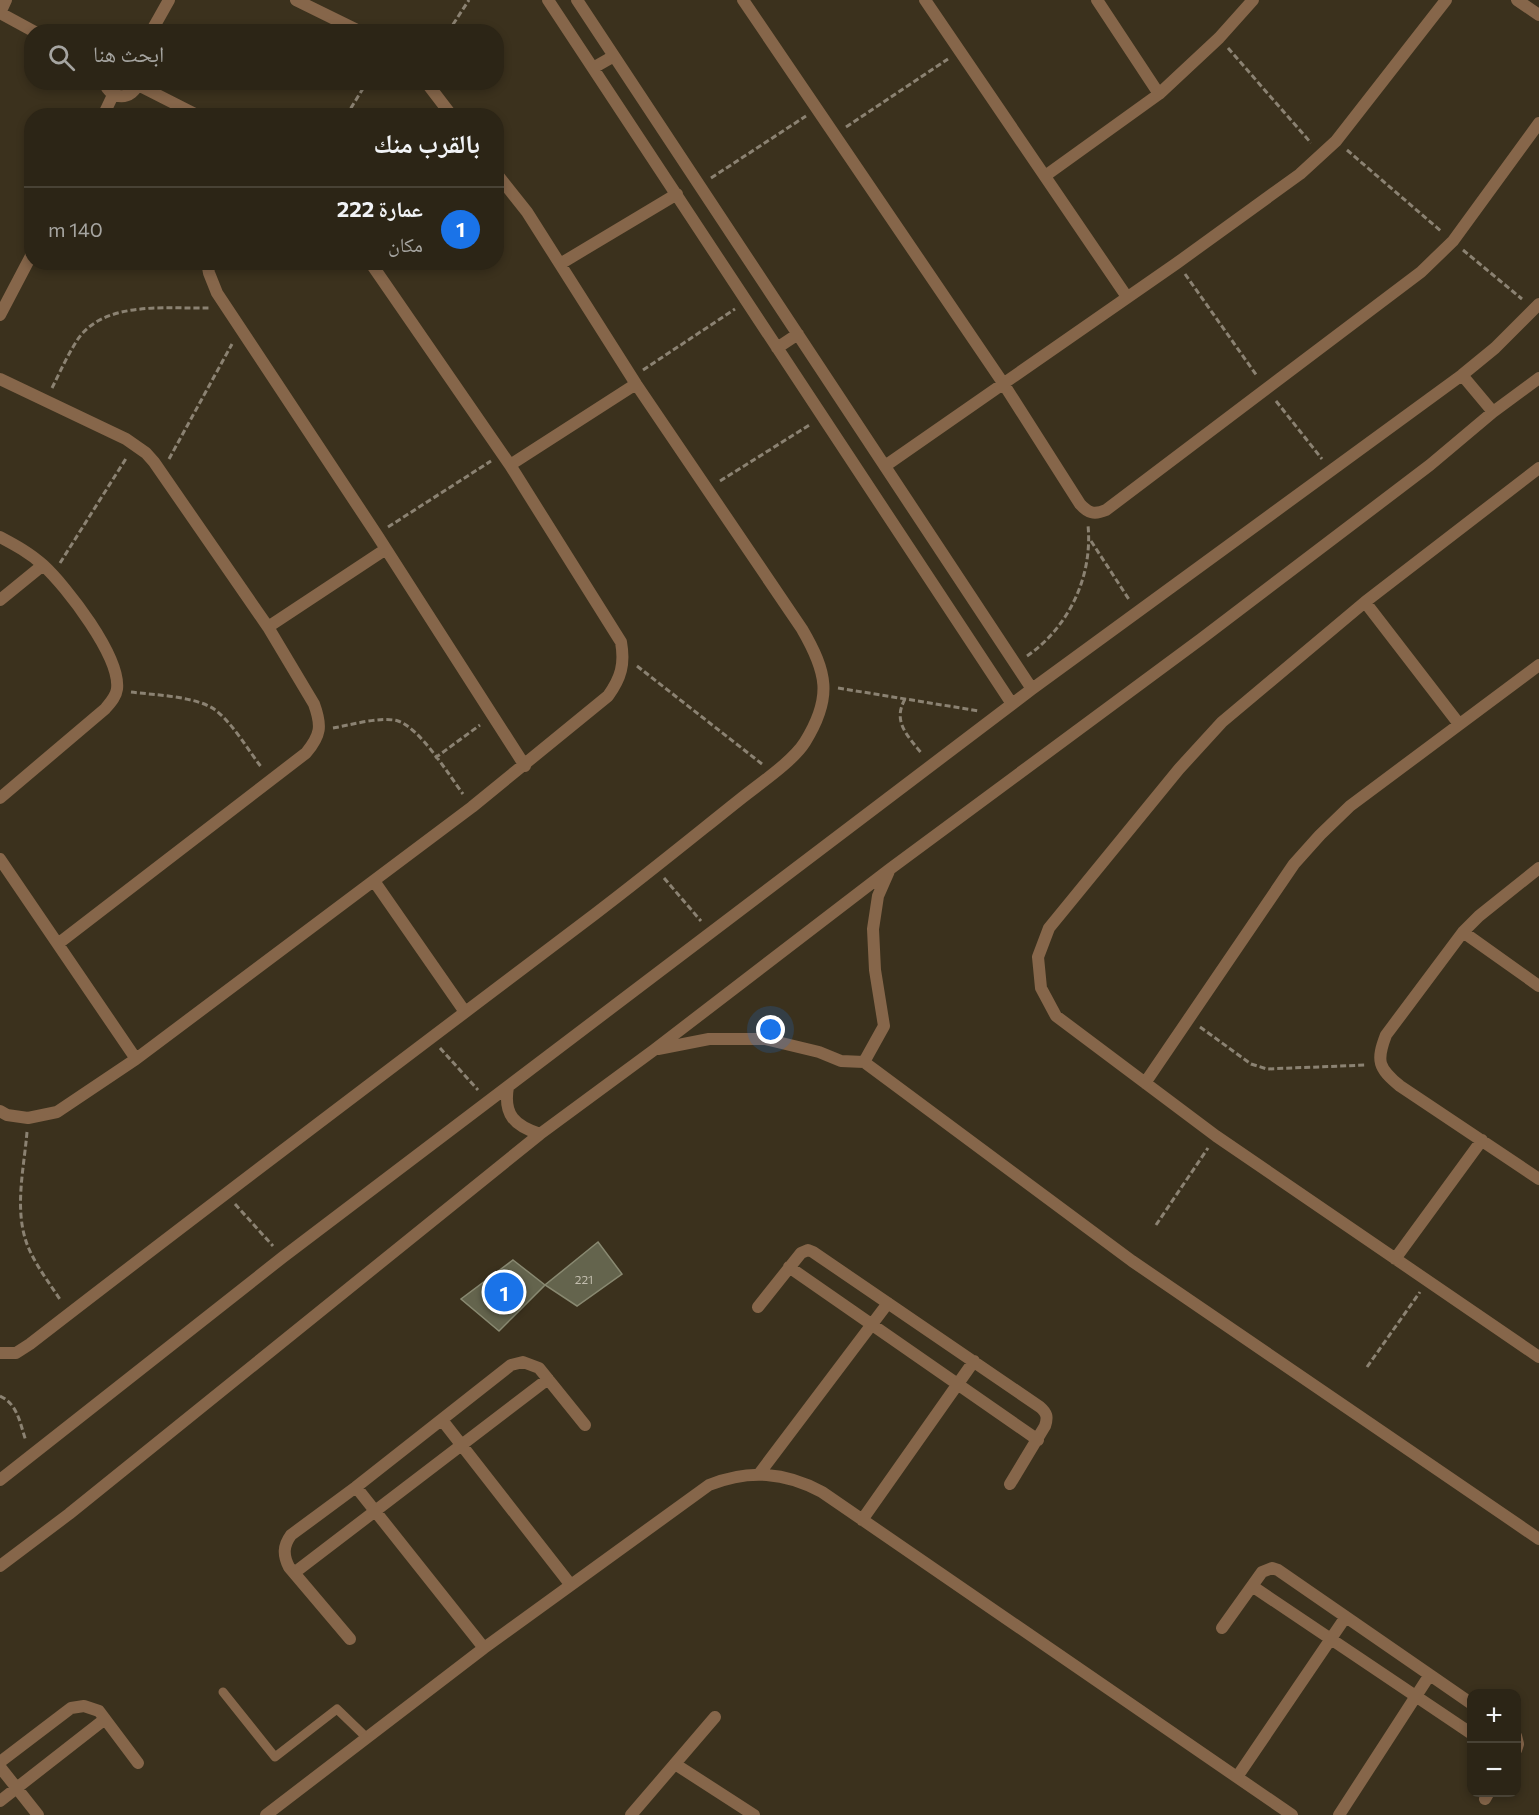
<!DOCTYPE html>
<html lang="ar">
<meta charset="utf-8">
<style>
body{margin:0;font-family:Commissioner,"Noto Naskh Arabic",sans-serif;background:#383123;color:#f1f3f6;direction:rtl}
.controls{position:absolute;right:18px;bottom:18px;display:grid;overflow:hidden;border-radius:12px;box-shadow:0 3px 9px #0003}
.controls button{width:54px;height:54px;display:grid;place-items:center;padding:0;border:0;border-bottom:2px solid #484235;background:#2c2516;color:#f1f3f6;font:30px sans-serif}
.you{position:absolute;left:771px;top:1030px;width:21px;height:21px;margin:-15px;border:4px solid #fff;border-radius:50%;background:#1a73e8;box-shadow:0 0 0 9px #1a73e833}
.badge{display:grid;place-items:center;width:39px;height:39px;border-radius:50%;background:#1a73e8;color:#fff;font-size:20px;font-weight:700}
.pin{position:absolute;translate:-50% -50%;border:3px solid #fff;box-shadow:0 2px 6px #0006}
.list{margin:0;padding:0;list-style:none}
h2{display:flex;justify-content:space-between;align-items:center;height:78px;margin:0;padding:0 24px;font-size:26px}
h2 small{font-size:20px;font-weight:400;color:#a6a5a1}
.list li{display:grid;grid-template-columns:39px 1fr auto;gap:18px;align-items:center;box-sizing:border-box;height:84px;padding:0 24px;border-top:2px solid #484235}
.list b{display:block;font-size:22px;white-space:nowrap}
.list p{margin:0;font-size:20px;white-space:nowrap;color:#a6a5a1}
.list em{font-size:20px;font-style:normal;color:#a6a5a1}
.icon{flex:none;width:33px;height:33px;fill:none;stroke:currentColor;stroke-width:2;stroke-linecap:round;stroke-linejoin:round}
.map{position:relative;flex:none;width:1539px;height:1815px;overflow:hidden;direction:ltr}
.search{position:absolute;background:#2c2516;box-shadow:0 3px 9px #0003;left:24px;top:24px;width:480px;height:66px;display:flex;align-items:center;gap:15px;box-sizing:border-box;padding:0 21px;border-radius:24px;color:#a6a5a1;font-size:22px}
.panel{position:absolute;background:#2c2516;box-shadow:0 3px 9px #0003;left:24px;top:108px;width:480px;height:162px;border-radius:24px;direction:rtl}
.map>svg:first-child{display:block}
</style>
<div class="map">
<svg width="1539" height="1815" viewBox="0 0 1539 1815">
<rect width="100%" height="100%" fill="#3b311d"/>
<path fill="#64644d" stroke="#898971" stroke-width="1.5" d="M598,1242L622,1274L577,1306L545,1285Z
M513,1260L545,1285L499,1331L461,1299Z"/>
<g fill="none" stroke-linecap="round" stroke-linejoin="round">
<path stroke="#8b8272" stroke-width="3" stroke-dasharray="6 3" stroke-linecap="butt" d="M448,32L469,0
M1228,48L1311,143
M346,116L367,82
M846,127L948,59
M1347,150L1442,232
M711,178L806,116
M1463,250L1522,299
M1185,274L1257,376
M643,370L735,309
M52,388C60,372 68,354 78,339C105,300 168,309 210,308
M1276,401L1322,459
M169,459L232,344
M720,481L811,424
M388,527L491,461
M1091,541L1130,601
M60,563L127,457
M1027,656C1069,627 1093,576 1088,525
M637,666L762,764
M838,688L979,711
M131,692C154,695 194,696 214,709C232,722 248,750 262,768
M905,699C892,722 908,736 922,754
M333,728C351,725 381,716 398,721C420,728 449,775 463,794
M435,758L480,725
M664,878L701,921
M1200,1027L1251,1064L1267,1069L1366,1065
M440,1048L478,1090
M27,1132C24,1169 13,1213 29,1249C37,1267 50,1284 61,1301
M235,1204L273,1246
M1156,1225L1208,1148
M1367,1367L1420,1292
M0,1396C18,1404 20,1424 26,1441"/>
<path stroke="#86664a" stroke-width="9" d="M223,1692L275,1757L337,1709L367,1738"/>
<path stroke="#86664a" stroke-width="12" d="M6,0L0,13L35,32
M296,0L361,32
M548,0L1012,704
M577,0L1032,689
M743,0L1003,383L1080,504C1088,513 1094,515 1106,510L1421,272L1453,241L1539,123
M925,0L1127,297
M1097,0L1159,94
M1517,0L1539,15
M151,32L169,0
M593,68L614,56
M104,82C111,101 132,101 139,82
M426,82L452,116
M138,85L199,116
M103,116L113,95
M1045,176L1159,94L1219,38L1253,0
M207,262L209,273L217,293L377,535L525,766
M560,264L677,194
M0,315L32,254
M777,348L798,334
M1462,375L1493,412
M0,379L126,439L146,453L154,462L268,627L314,704C322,726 321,735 306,753L59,943
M510,465L636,384
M885,466L1177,263L1300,174L1336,141L1446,0
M1539,468L1365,602L1222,722L1179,769L1049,928L1038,957L1041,988L1056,1016L1216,1136L1539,1357
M0,537C15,545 30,553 43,565C66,586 121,657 117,689C116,697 110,703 105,709L0,798
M0,600L43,565
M1365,602L1459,724
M268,627L386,549
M0,859L136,1059
M1539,868L1479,916L1463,932L1386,1035C1376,1061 1378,1068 1400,1086L1539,1179
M374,881L465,1012
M1463,932L1539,986
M658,1049L709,1039H765L819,1052L841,1061L864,1062L1132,1261L1539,1539
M864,1062L884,1026L875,970L873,929L878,896L889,871
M1145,1083L1294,864L1320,835L1350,806L1539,665
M508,1087C503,1115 515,1126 540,1134
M0,1111L7,1115L28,1118L57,1112L136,1059L472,807L608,696C621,678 625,664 621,642L510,465L370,262
M1395,1259L1482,1140
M789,1267L1038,1440
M758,1307L801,1253L808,1250L813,1252L1040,1407C1047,1413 1048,1417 1045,1426L1010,1484
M0,1353H16L30,1344C217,1199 406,1057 595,914C645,876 694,836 743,797C762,782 793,761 805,742C833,697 827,672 802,629L636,384L527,212L496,173
M442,1420L570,1584
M759,1474L888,1303
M0,1480L283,1257L1032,689L1462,375L1495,348L1539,304
M356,1487L484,1648
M862,1520L974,1361
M0,1566L69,1514L540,1134L654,1050L890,869L1201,639L1430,465L1493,412L1539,378
M294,1573L548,1379
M1252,1586L1472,1734
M1222,1628L1262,1572L1272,1568L1278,1570L1472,1704
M350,1639L289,1567C283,1555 283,1546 291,1535L356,1487L511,1365L523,1362L539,1368L585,1425
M1516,1736L1518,1744L1516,1750
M0,1762L71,1708L84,1706L99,1711L138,1763
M675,1764L754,1815
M0,1767L38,1815
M1237,1777L1345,1618
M1485,1799L1489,1792
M0,1801L105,1719
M266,1815L484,1648L709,1485C749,1469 785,1472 822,1492L1292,1815
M631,1815L715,1717
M1339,1815L1429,1676"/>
</g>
<g text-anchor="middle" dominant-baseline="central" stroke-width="4.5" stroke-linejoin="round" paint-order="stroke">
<g font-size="12" fill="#c2bdae">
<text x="584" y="1279">221</text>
</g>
</g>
</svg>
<div class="controls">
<button>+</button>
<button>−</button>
</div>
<div class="you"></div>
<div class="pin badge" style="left:504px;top:1292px">1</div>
<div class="search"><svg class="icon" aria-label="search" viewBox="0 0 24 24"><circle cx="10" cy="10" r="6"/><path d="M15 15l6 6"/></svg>ابحث هنا</div>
<section class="panel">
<h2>بالقرب منك<small></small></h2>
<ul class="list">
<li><span class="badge">1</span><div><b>عمارة 222</b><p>مكان</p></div><em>140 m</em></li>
</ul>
</section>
</div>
